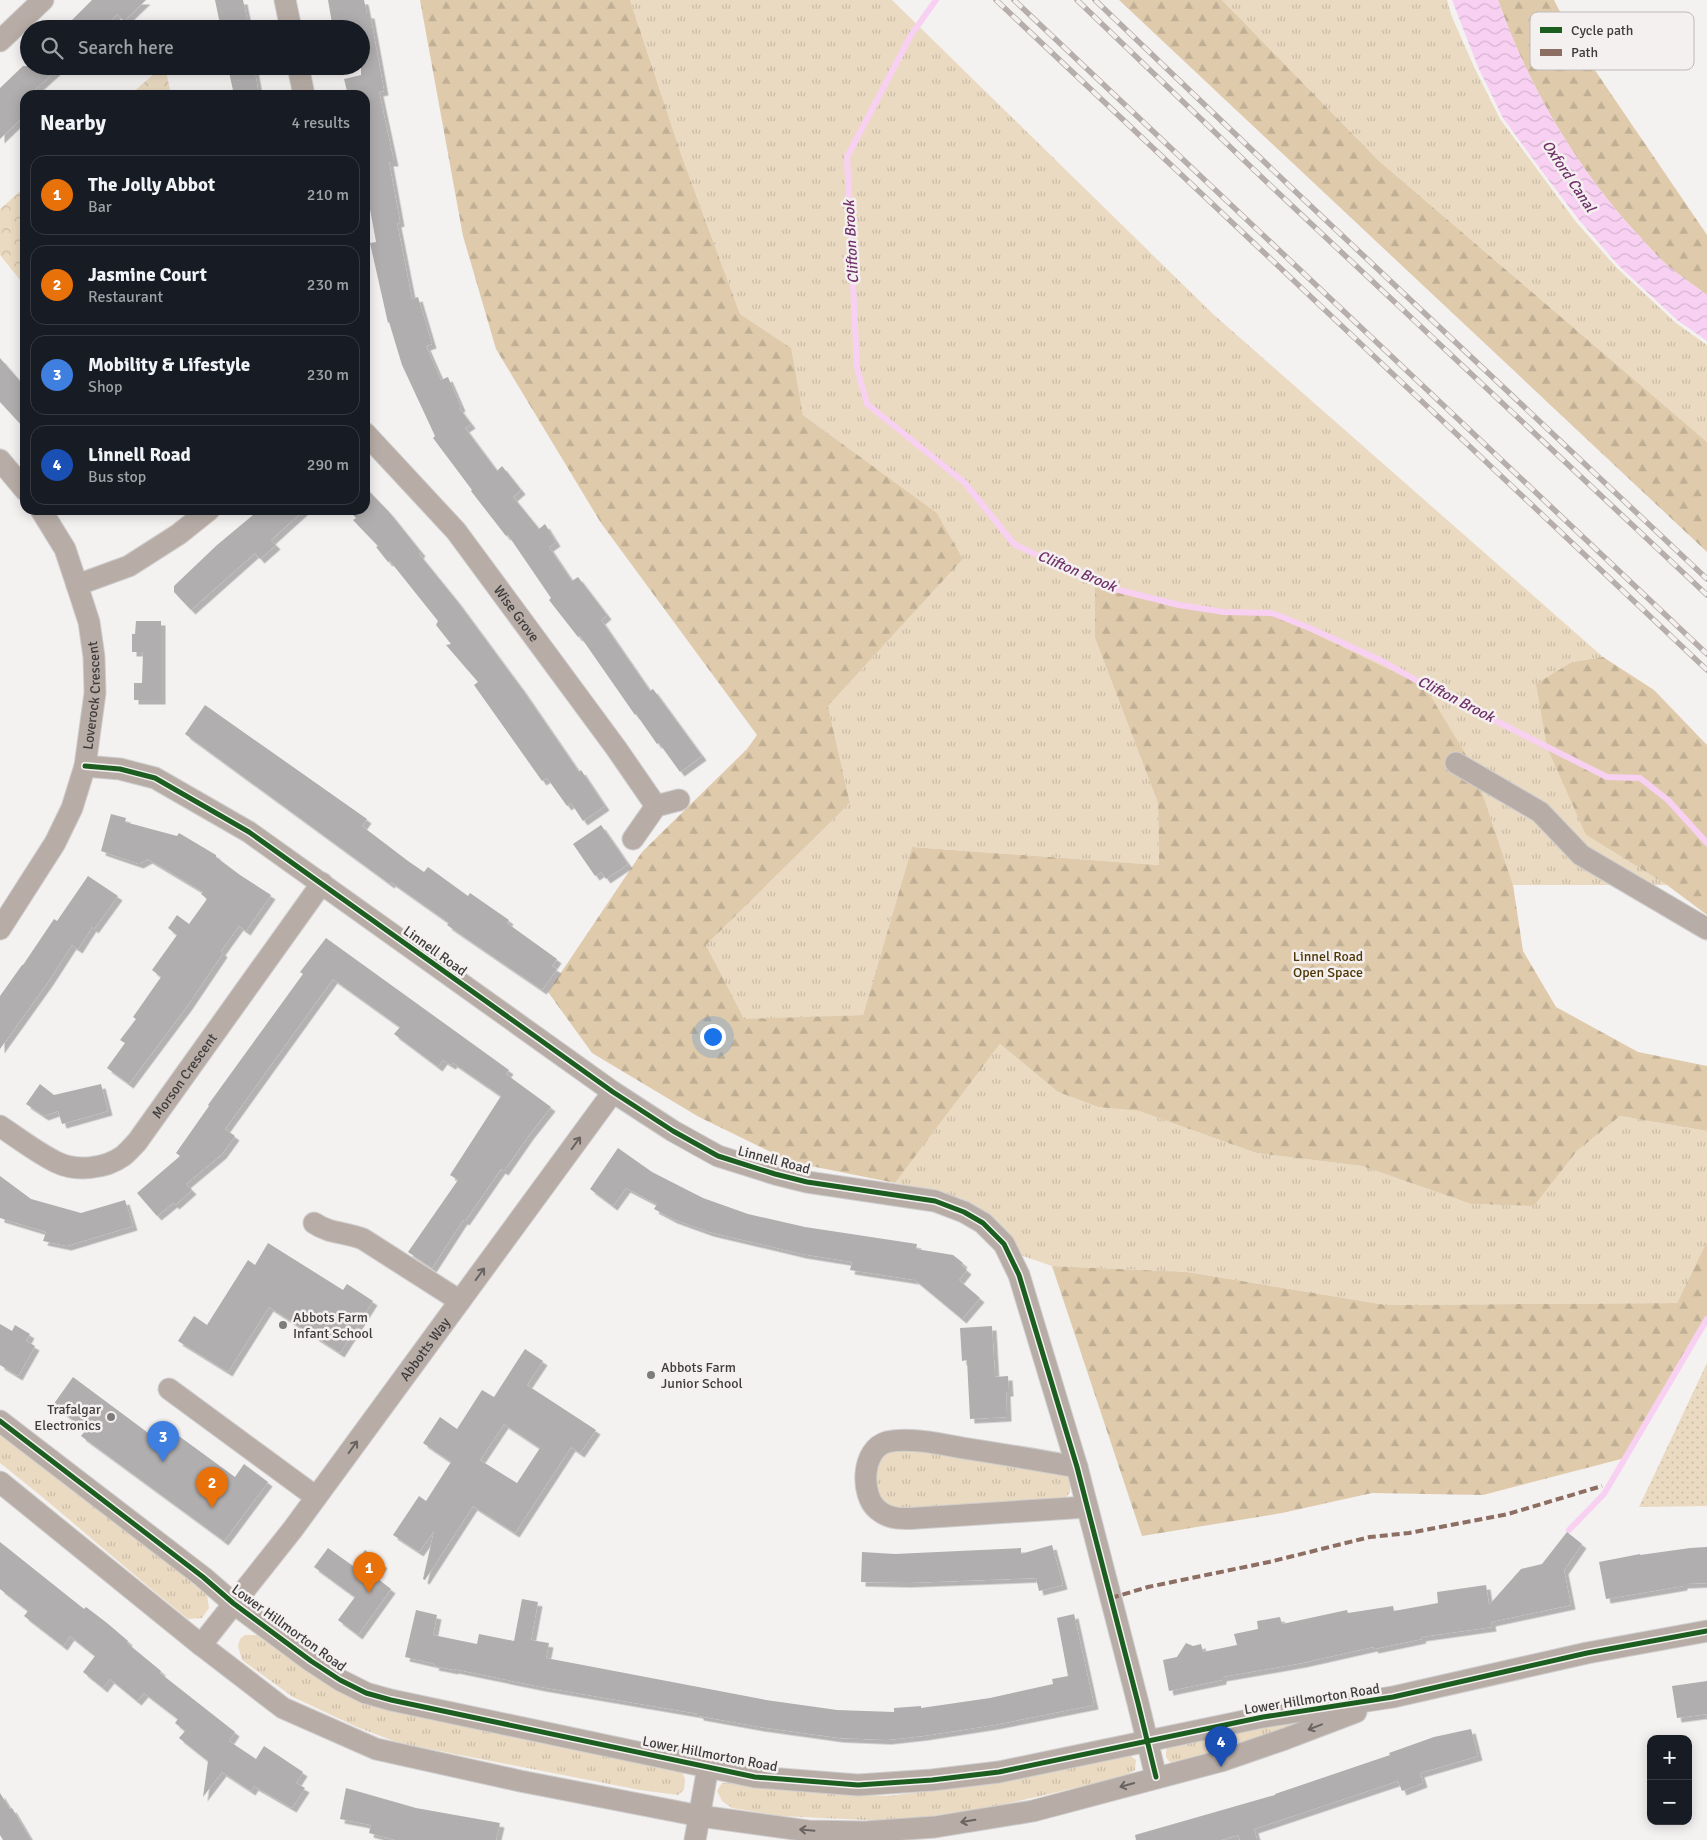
<!DOCTYPE html>
<meta charset="utf-8">
<style>
body{margin:0;font-family:Signika,sans-serif;background:#20242c;color:#f1f3f6}
.controls{position:absolute;right:15px;bottom:15px;display:grid;overflow:hidden;border-radius:10px;box-shadow:0 2px 12px #0003}
.controls button{width:45px;height:45px;display:grid;place-items:center;padding:0;border:0;border-bottom:1px solid #363941;background:#171b24;color:#f1f3f6;font:25px sans-serif}
.you{position:absolute;left:712px;top:1036px;width:18px;height:18px;margin:-12px;border:4px solid #fff;border-radius:50%;background:#1a73e8;box-shadow:0 0 0 8px #1a73e833}
.badge{display:grid;place-items:center;width:32px;height:32px;border-radius:50%;background:#8c9099;color:#fff;font-size:16px;font-weight:700}
.pin{position:absolute;translate:-50% -41px;filter:drop-shadow(0 1px 2px #0008)}
.pin::after{content:'';position:absolute;top:26px;width:18px;height:15px;background:inherit;clip-path:polygon(0 0,100% 0,50% 100%)}
.list{margin:0;padding:0;list-style:none}
h2{display:flex;justify-content:space-between;align-items:center;height:65px;margin:0;padding:0 20px;font-size:21px}
h2 small{font-size:16px;font-weight:400;color:#9ea1a6}
.list li{display:grid;grid-template-columns:32px 1fr auto;gap:15px;align-items:center;box-sizing:border-box;height:80px;margin:0 10px 10px;padding:0 10px;border:1px solid #363941;border-radius:15px}
.list b{display:block;font-size:19px;white-space:nowrap}
.list p{margin:0;font-size:16px;white-space:nowrap;color:#9ea1a6}
.list em{font-size:16px;font-style:normal;color:#9ea1a6}
.icon{flex:none;width:28px;height:28px;fill:none;stroke:currentColor;stroke-width:2;stroke-linecap:round;stroke-linejoin:round}
.map{position:relative;flex:none;width:1707px;height:1840px;overflow:hidden}
.search{position:absolute;background:#171b24;box-shadow:0 2px 12px #0003;left:20px;top:20px;width:350px;height:55px;display:flex;align-items:center;gap:12px;box-sizing:border-box;padding:0 18px;border-radius:28px;color:#9ea1a6;font-size:19px}
.panel{position:absolute;background:#171b24;box-shadow:0 2px 12px #0003;left:20px;top:90px;width:350px;height:425px;border-radius:15px}
.map>svg:first-child{display:block}
</style>
<div class="map">
<svg width="1707" height="1840" viewBox="0 0 1707 1840">
<defs>
<pattern id="grass-tufts" width="24" height="20" patternUnits="userSpaceOnUse" patternTransform="scale(1.25)"><rect width="24" height="20" fill="#eadac1"/><path d="M3 7l-1-3M5 7V3M7 7l1-3M15 17l-1-3M17 17v-4M19 17l1-3" fill="none" stroke="#cabca7"/></pattern>
<pattern id="forest-firs" width="22" height="20" patternUnits="userSpaceOnUse" patternTransform="scale(1.25)"><rect width="22" height="20" fill="#dfcbab"/><path d="M5 1l3.5 6h-7zM16 11l3.5 6h-7z" fill="#c0af94"/></pattern>
<pattern id="park-crowns" width="20" height="18" patternUnits="userSpaceOnUse" patternTransform="scale(1.25)"><rect width="20" height="18" fill="#eadac1"/><path d="M2 6a3 3 0 1 1 6 0M12 15a3 3 0 1 1 6 0" fill="none" stroke="#cabca7"/></pattern>
<pattern id="garden-dots" width="8" height="8" patternUnits="userSpaceOnUse" patternTransform="scale(1.25)"><rect width="8" height="8" fill="#eadac1"/><path d="M2 2h.1M6 6h.1" fill="none" stroke="#cabca7" stroke-width="1.8" stroke-linecap="round"/></pattern>
<pattern id="water-waves" width="16" height="10" patternUnits="userSpaceOnUse" patternTransform="scale(1.25)"><rect width="16" height="10" fill="#f8d1f2"/><path d="M0 5q4-4 8 0t8 0" fill="none" stroke="#d6b4d0"/></pattern>
<filter id="shadow"><feDropShadow dx="4.5" dy="4.5" stdDeviation="0" flood-color="#0004"/></filter>
</defs>
<rect width="100%" height="100%" fill="#f4f1f1"/>
<path fill="url(#grass-tufts)" d="M630,0H892L1214,315L1603,657L1572,662L1586,835L1667,885H1513L1474,768L1272,613L1179,605L1096,583L1095,638L1158,803L1159,865L912,847L863,1015L744,1020L706,945L850,803L828,706L963,559L937,513L803,415L790,348L740,314L681,154Z
M1222,0H1447L1452,17L1475,69L1500,119L1576,222L1617,268L1676,323L1707,345V442L1379,161Z
M1000,1044L1058,1092L1098,1107L1139,1111L1256,1153L1362,1166L1471,1204L1534,1206L1577,1151L1620,1116L1707,1131V1241L1677,1303L1386,1305L1187,1272L1052,1266L1020,1255L997,1221L960,1198L895,1183Z
M0,1433L75,1489L207,1595L209,1608L202,1618L188,1619C124,1568 64,1513 0,1463Z
M890,1450L959,1454L1062,1471L1070,1480V1492L1065,1499L895,1511L878,1499L873,1466Z
M245,1635H257L305,1670L340,1692L376,1705L681,1769L685,1779L684,1790L678,1795L640,1790L399,1743L357,1727L293,1697L242,1660L238,1646L240,1639Z
M1314,1717L1253,1741L1174,1765C1165,1759 1165,1757 1167,1747Z
M1127,1753L1136,1760L1135,1770L1123,1777L975,1811L888,1821L780,1816L732,1808L722,1801L717,1791L722,1783H736L817,1792L888,1796L990,1783Z"/>
<path fill="url(#forest-firs)" d="M420,0H630L681,154L740,314L791,348L803,415L937,513L963,559L828,706L850,803L706,945L744,1019L863,1015L912,847L1159,865L1158,803L1095,638V583L1179,605L1272,613L1425,687L1474,768L1513,885L1523,951L1556,1007L1638,1052L1707,1066V1131L1620,1116L1577,1151L1534,1206L1471,1204L1362,1166L1256,1153L1139,1111L1098,1107L1058,1092L1000,1044L895,1183L791,1162L699,1117L592,1053L548,992L642,852L747,749L757,735L601,523L496,349L463,236Z
M1119,0H1222L1379,161L1707,442V552Z
M1498,0H1554L1575,41L1707,235V295C1694,285 1680,276 1667,265C1658,257 1649,247 1641,238C1578,171 1528,86 1498,0Z
M1603,657L1654,690L1707,745V915L1667,885L1586,835L1547,747L1536,684L1572,662Z
M1707,1241V1319L1625,1458L1483,1495L1372,1493L1282,1513L1142,1536L1052,1266L1187,1272L1386,1305L1677,1303Z"/>
<path fill="url(#park-crowns)" d="M163,66H165L171,95H130Z
M25,187V286L0,255V209Z"/>
<path fill="url(#garden-dots)" d="M1707,1363V1506L1639,1507Z"/>
<path fill="url(#water-waves)" d="M1452,0H1498C1528,86 1578,171 1641,238C1649,247 1658,257 1667,265C1680,276 1694,285 1707,295V341L1677,320L1619,266L1579,220L1541,170L1503,118L1478,67Z"/>
<g fill="none" stroke-linecap="round" stroke-linejoin="round">
<path stroke="#f8d1f2" stroke-width="6" d="M936,0L911,35L847,157L857,368L867,404L965,483L1014,544L1095,583L1115,589L1179,605L1224,612L1272,613L1312,629L1382,661L1423,684L1607,777L1640,778L1668,800L1707,843
M1569,1530L1604,1494L1707,1319"/>
</g>
<path fill="#b1aeaf" fill-rule="evenodd" filter="url(#shadow)" d="M92,0H146L124,21L117,14L103,29H63Z
M215,0H243L249,29H221Z
M328,0H364L367,14H370L384,91L379,92L394,162H389L400,222L397,223L412,299L418,297L432,344L426,346L441,380L448,377L461,407L459,408L471,424L465,428L497,471L502,466L521,490L513,497L539,529L545,524L556,542L549,547L572,581L578,577L607,615L601,620L650,691L653,689L702,756L680,772L659,743L657,744L636,714L635,715L580,636L578,637L549,600L551,598L508,535L506,536L471,491L472,490L433,438L435,436L402,365L389,322L388,323L370,243L376,242L365,182V95H348L344,79L361,75V29H333Z
M23,66H61L29,95H25V115L0,139V88Z
M254,67L259,95H234L229,72Z
M0,358L25,387V429L0,402Z
M365,487L389,512L421,552L419,554L457,601L522,689L579,772L581,770L605,806L583,821L571,803L567,806L547,778L542,781L474,685L478,682L446,645L451,644L436,625L438,621L390,561L388,562L376,547L378,546L353,520L356,518L349,510H365Z
M259,510H304L271,540L276,545L260,559L255,553L191,610L174,592V586L217,545Z
M136,621H161V700H134V683H142L143,652H132V634H135Z
M205,705L367,819L362,826L408,861L424,872L428,867L468,896L470,893L509,920L507,923L557,959L552,966L557,969L542,990L460,934L447,925L449,923L391,882L390,884L185,734Z
M111,814L126,818L125,822L177,836L179,833L216,855V857L240,875L271,895L246,931L239,926L221,951L223,953L188,1005L129,1084L107,1068L125,1043L120,1040L136,1019L133,1017L161,977L152,970L177,935L168,928L177,915L189,924L207,899L201,894L203,892L148,859L139,864L101,851Z
M601,825L628,864L606,879L601,872L595,876L573,844Z
M88,876L118,896L94,929L92,927L78,949L72,945L48,982L0,1049V996L22,965H23L54,919L57,921Z
M326,938L509,1070L506,1074L551,1107L529,1135L504,1171L501,1169L465,1221L463,1220L432,1268L408,1252L458,1180L450,1175L501,1096L453,1063L451,1065L443,1060L438,1067L394,1034L400,1027L333,979L225,1129L235,1136L222,1154L186,1184L192,1190L175,1205L173,1203L157,1216L137,1193L180,1156L176,1153L209,1106L208,1105L303,974L300,972Z
M40,1084L54,1095L101,1084L108,1111L62,1124L58,1111L44,1116L26,1104Z
M618,1148L652,1172L703,1198L748,1214L805,1227L917,1244L916,1249L953,1255L963,1263L961,1265L967,1270L959,1280L980,1298L962,1319L915,1280L850,1270L852,1262L802,1254L709,1232L673,1219L654,1209L657,1204L626,1188L613,1206L590,1189Z
M0,1176L31,1199L81,1213L125,1200L133,1226L67,1246L43,1241L46,1232L0,1218Z
M268,1243L343,1290L347,1284L373,1301L340,1353L269,1307L228,1372L178,1341L194,1316L207,1325L248,1260L255,1265Z
M0,1324L12,1331L15,1325L30,1334L26,1341L35,1346L18,1376L0,1365Z
M992,1326L995,1377L1008,1376L1009,1392H1006L1007,1417L970,1419L967,1360L962,1361L960,1328Z
M525,1349L543,1361L527,1385L596,1430L580,1453L571,1447L515,1533L473,1506L425,1580L423,1579L434,1531L419,1552L393,1535L419,1496L426,1501L451,1462L423,1443L440,1417L457,1429L482,1390L494,1397ZM504,1424L540,1448L517,1483L480,1460Z
M73,1377L163,1444L172,1431L235,1477L244,1464L268,1482L224,1541L81,1436L86,1430L53,1405Z
M1567,1532L1582,1544L1564,1570L1571,1605L1491,1622L1492,1627L1421,1637L1422,1639L1374,1649L1373,1647L1302,1663L1222,1677V1680L1169,1691L1163,1660L1177,1657L1186,1643L1193,1646L1201,1644L1203,1652L1237,1645L1234,1634L1258,1629L1257,1621L1280,1617L1282,1624L1347,1610L1348,1613L1393,1606L1394,1611L1438,1603L1437,1592L1486,1585L1489,1605L1521,1569L1542,1564Z
M0,1542L84,1609L86,1607L107,1623L128,1641L127,1643L161,1671L160,1673L235,1732L229,1741L256,1759L264,1746L303,1772L296,1783L305,1788L292,1808L254,1786L251,1791L222,1772L203,1797L208,1761L179,1738L185,1731L175,1723L178,1719L144,1693L137,1701L110,1679L103,1688L83,1672L95,1656L70,1636L63,1646L24,1616L28,1611L0,1589Z
M1052,1545L1063,1585L1039,1591L1036,1578L906,1583L861,1582L862,1552L895,1554L1021,1548V1554Z
M1707,1547V1583L1683,1584V1586L1606,1599L1599,1562L1640,1554V1555L1690,1548Z
M328,1548L353,1566L365,1550L383,1564L374,1576L391,1589L358,1635L338,1620L355,1597L314,1567Z
M522,1599L538,1602L531,1640L549,1643L546,1658L766,1700L837,1710L894,1712V1708L921,1706V1708L990,1698L1053,1684L1052,1679L1068,1676L1057,1618L1074,1614L1094,1705L994,1725L923,1736L887,1740L839,1738L760,1727L699,1716V1714L541,1687L454,1669V1670L434,1666L435,1664L405,1657L416,1610L437,1615L433,1635L477,1644L479,1634L514,1641Z
M1707,1681V1714L1677,1718L1672,1686Z
M1471,1729L1478,1756L1420,1773L1423,1783L1402,1791L1398,1781L1254,1829L1257,1840H1240L1238,1835L1221,1840H1136L1135,1835L1275,1795V1794L1390,1755L1389,1753L1434,1737Z
M346,1788L416,1808L500,1823L496,1840H395L369,1833L371,1825L340,1819Z
M0,1793L10,1809L12,1808L31,1840H3L0,1835Z"/>
<g fill="none" stroke-linecap="round" stroke-linejoin="round">
<defs>
<g id="minor">
<path d="M285,0L291,29"/>
<path d="M0,41L43,0"/>
<path d="M298,66L304,95"/>
<path id="s1" d="M365,433L456,531L616,748L656,806"/>
<path d="M0,460L25,490"/>
<path d="M77,585L129,566L179,534L209,510"/>
<path d="M1456,763L1540,812L1581,855L1707,929"/>
<path d="M85,766L120,769L155,778L249,832L613,1092L673,1131L718,1156L775,1174L807,1182L935,1201L964,1212L983,1223L1004,1244L1019,1275L1077,1467L1138,1703L1156,1777"/>
<path d="M633,839L656,806L679,800"/>
<path id="s2" d="M0,929L55,843L72,808L85,766L95,693L94,657L89,622L77,585L65,549L41,510"/>
<path id="s3" d="M0,1126C18,1138 36,1152 56,1162C76,1172 105,1169 123,1156C128,1152 132,1147 137,1142L322,883"/>
<path d="M314,1223C330,1234 345,1232 363,1239L460,1301"/>
<path d="M169,1389L316,1497"/>
<path d="M0,1421L203,1577L233,1603L311,1661L340,1680L366,1693L391,1700L755,1777L858,1785L932,1780L999,1772L1263,1717L1393,1697L1587,1653L1707,1631"/>
<path d="M1077,1467C1039,1460 1001,1454 963,1448C941,1444 909,1437 887,1442C861,1449 860,1496 878,1510C890,1520 904,1519 918,1518L1087,1507"/>
<path d="M0,1482L201,1645L283,1708L376,1749L520,1781L700,1816L808,1831L865,1832L935,1827L1033,1811L1221,1761L1285,1739L1356,1712"/>
<path id="s4" d="M201,1645L293,1529L613,1092"/>
<path d="M695,1840L708,1767"/>
</g>
</defs>
<use href="#minor" stroke="#cfcece" stroke-width="23"/>
<use href="#minor" stroke="#b8ada6" stroke-width="21"/>
<defs>
<path id="rail" d="M996,0L1707,670
M1014,0L1707,654
M1077,0L1272,187L1707,595
M1095,0L1298,194L1707,579"/>
</defs>
<use href="#rail" stroke="#b6aeaa" stroke-width="5.5"/>
<use href="#rail" stroke="#f5f0f0" stroke-width="4" stroke-dasharray="11" stroke-linecap="butt"/>
<path stroke="#8d6e63" stroke-width="4" stroke-dasharray="8 4" stroke-linecap="butt" d="M1111,1598L1148,1587L1269,1562L1370,1537L1409,1533L1508,1514L1602,1486"/>
<defs>
<path id="cycleway" d="M85,766L120,769L155,778L249,832L613,1092L673,1131L718,1156L775,1174L807,1182L935,1201L964,1212L983,1223L1004,1244L1019,1275L1077,1467L1138,1703L1156,1777
M0,1421L203,1577L233,1603L311,1661L340,1680L366,1693L391,1700L755,1777L858,1785L932,1780L999,1772L1263,1717L1393,1697L1587,1653L1707,1631"/>
</defs>
<use href="#cycleway" stroke="#f5f0f0" stroke-width="8"/>
<use href="#cycleway" stroke="#1b5e20" stroke-width="5"/>
</g>
<defs><path id="oneway-shaft" d="M-6 0H5M1.5-3L5.5 0L1.5 3" fill="none" stroke-width="1.6" stroke-linecap="round" stroke-linejoin="round" transform="scale(1.25)"/></defs>
<g stroke="#696461">
<use href="#oneway-shaft" transform="translate(576 1143) rotate(-54)"/>
<use href="#oneway-shaft" transform="translate(480 1274) rotate(-54)"/>
<use href="#oneway-shaft" transform="translate(353 1447) rotate(-54)"/>
<use href="#oneway-shaft" transform="translate(1315 1727) rotate(159)"/>
<use href="#oneway-shaft" transform="translate(1127 1785) rotate(164)"/>
<use href="#oneway-shaft" transform="translate(968 1821) rotate(171)"/>
<use href="#oneway-shaft" transform="translate(807 1830) rotate(-175)"/>
</g>
<g fill="#7e7b7b" stroke="#f5f0f0" stroke-width="2">
<circle cx="283" cy="1325" r="5"/>
<circle cx="651" cy="1375" r="5"/>
<circle cx="111" cy="1417" r="5"/>
</g>
<g text-anchor="middle" dominant-baseline="central" stroke-width="5" stroke-linejoin="round" paint-order="stroke">
<g font-size="14" fill="#3e3c3c" stroke="#f5f0f0">
<text stroke="none"><textPath href="#s1" startOffset="236">Wise Grove</textPath></text>
<text stroke="none"><textPath href="#s2" startOffset="256">Loverock Crescent</textPath></text>
<text transform="translate(435 951) rotate(36)">Linnell Road</text>
<text stroke="none"><textPath href="#s3" startOffset="238">Morson Crescent</textPath></text>
<text transform="translate(774 1160) rotate(15)">Linnell Road</text>
<text stroke="none"><textPath href="#s4" startOffset="371">Abbotts Way</textPath></text>
<text transform="translate(289 1628) rotate(36)">Lower Hillmorton Road</text>
<text transform="translate(1312 1699) rotate(-9)">Lower Hillmorton Road</text>
<text transform="translate(710 1754) rotate(11)">Lower Hillmorton Road</text>
</g>
<g font-size="14" fill="#4d3604" stroke="#f5f0f0">
<text x="1328" y="956">Linnel Road<tspan x="1328" dy="16">Open Space</tspan></text>
</g>
<g font-size="14" fill="#3e3c3c" stroke="#f5f0f0" text-anchor="start">
<text x="293" y="1317">Abbots Farm<tspan x="293" dy="16">Infant School</tspan></text>
<text x="661" y="1367">Abbots Farm<tspan x="661" dy="16">Junior School</tspan></text>
<text x="101" y="1409" text-anchor="end">Trafalgar<tspan x="101" dy="16">Electronics</tspan></text>
</g>
<g font-size="15" font-style="italic" fill="#6f316a" stroke="#f5f0f0">
<text transform="translate(1569 176) rotate(56)">Oxford Canal</text>
<text transform="translate(851 242) rotate(-93)">Clifton Brook</text>
<text transform="translate(1077 571) rotate(23)">Clifton Brook</text>
<text transform="translate(1456 699) rotate(27)">Clifton Brook</text>
</g>
</g>
<rect x="1530" y="12" width="164" height="58" rx="8" fill="#f5f0f0" stroke="#bebaba" stroke-width="1"/>
<rect x="1540" y="27" width="22" height="6" fill="#1b5e20"/>
<rect x="1540" y="49" width="22" height="7" fill="#8d6e63"/>
<g font-size="14" fill="#3e3c3c">
<text x="1571" y="35">Cycle path</text>
<text x="1571" y="57">Path</text>
</g>
</svg>
<div class="controls">
<button>+</button>
<button>−</button>
</div>
<div class="you"></div>
<div class="pin badge" style="left:369px;top:1593px;background:#e8710a">1</div>
<div class="pin badge" style="left:212px;top:1508px;background:#e8710a">2</div>
<div class="pin badge" style="left:163px;top:1462px;background:#3f7fe0">3</div>
<div class="pin badge" style="left:1221px;top:1767px;background:#1a4fb4">4</div>
<div class="search"><svg class="icon" aria-label="search" viewBox="0 0 24 24"><circle cx="10" cy="10" r="6"/><path d="M15 15l6 6"/></svg>Search here</div>
<section class="panel">
<h2>Nearby<small>4 results</small></h2>
<ul class="list">
<li><span class="badge" style="background:#e8710a">1</span><div><b>The Jolly Abbot</b><p>Bar</p></div><em>210 m</em></li>
<li><span class="badge" style="background:#e8710a">2</span><div><b>Jasmine Court</b><p>Restaurant</p></div><em>230 m</em></li>
<li><span class="badge" style="background:#3f7fe0">3</span><div><b>Mobility &amp; Lifestyle</b><p>Shop</p></div><em>230 m</em></li>
<li><span class="badge" style="background:#1a4fb4">4</span><div><b>Linnell Road</b><p>Bus stop</p></div><em>290 m</em></li>
</ul>
</section>
</div>
